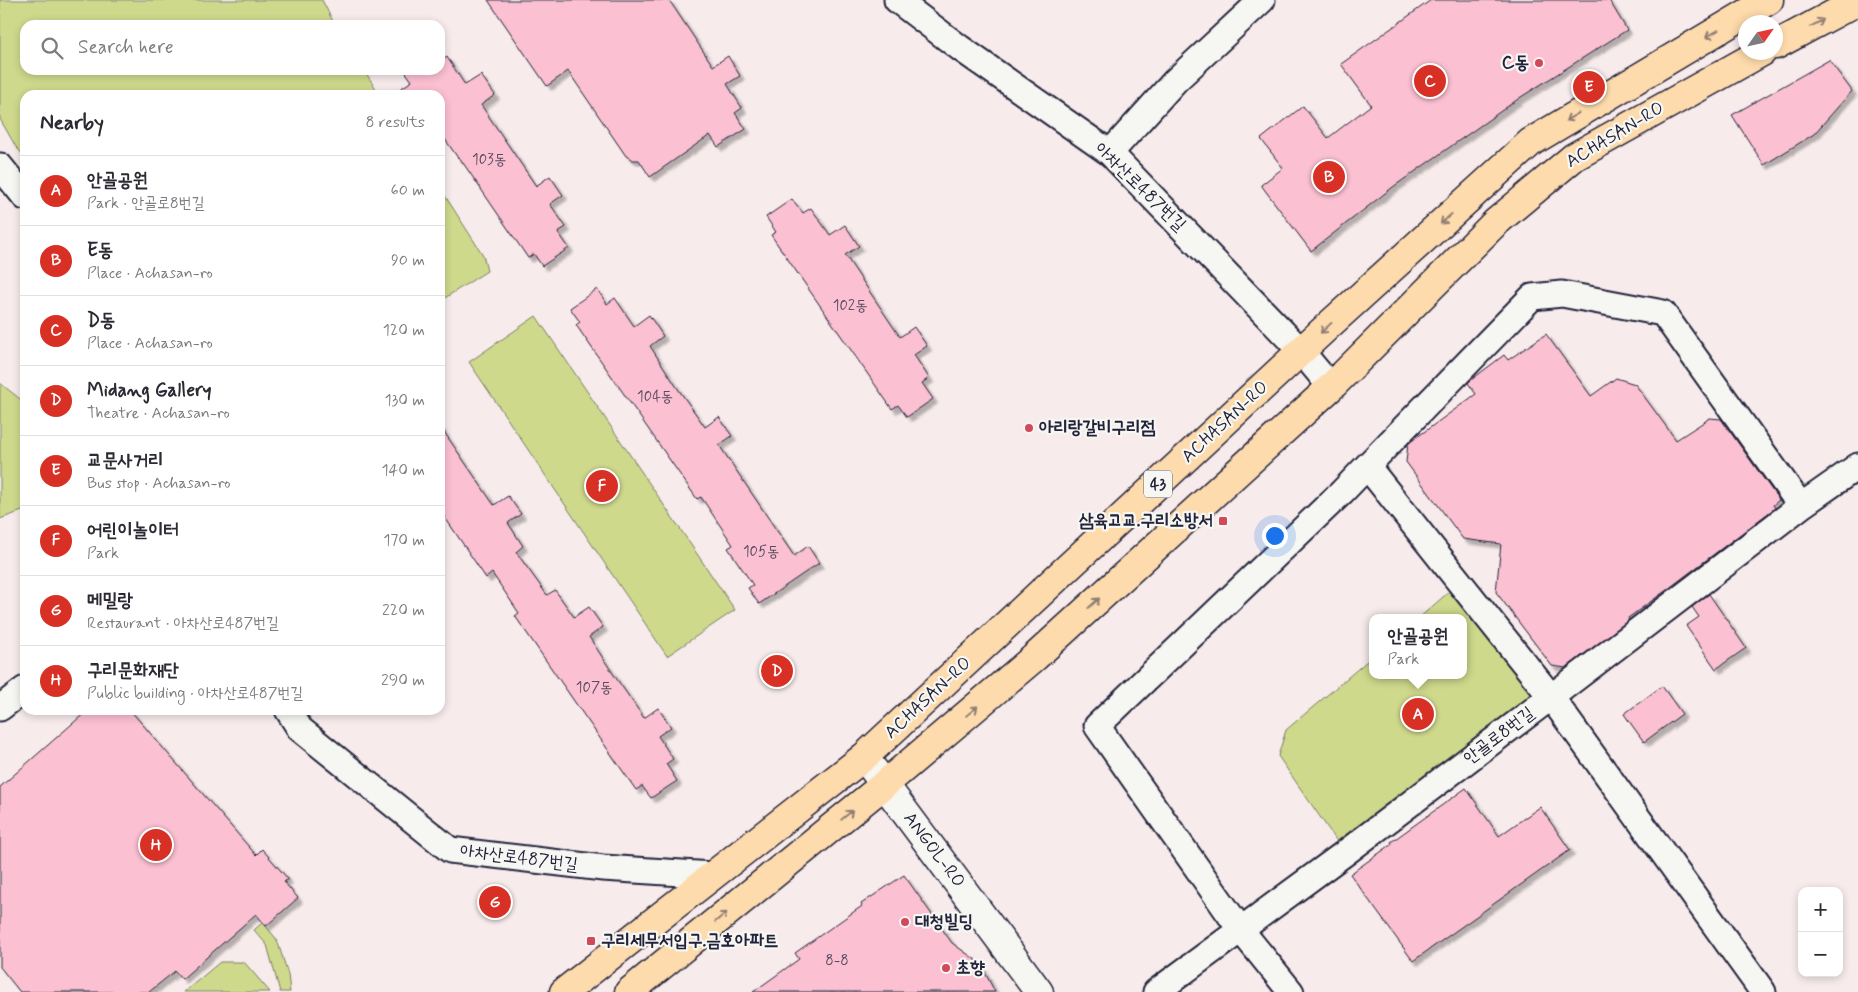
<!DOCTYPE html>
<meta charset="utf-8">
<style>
body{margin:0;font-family:Mynerve,"Poor Story",sans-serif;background:#f2f2f3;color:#2b2b33}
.controls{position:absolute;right:15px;bottom:15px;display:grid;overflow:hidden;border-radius:10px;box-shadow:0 2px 8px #0003}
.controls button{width:45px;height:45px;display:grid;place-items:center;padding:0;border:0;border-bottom:1px solid #e1e1e2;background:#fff;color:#2b2b33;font:25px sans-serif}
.compass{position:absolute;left:1738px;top:15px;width:45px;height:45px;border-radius:50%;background:#fff;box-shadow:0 2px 8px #0003;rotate:56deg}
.you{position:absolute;left:1274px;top:535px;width:18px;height:18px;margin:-12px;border:4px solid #fff;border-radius:50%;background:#1a73e8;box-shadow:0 0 0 8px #1a73e833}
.badge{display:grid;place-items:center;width:32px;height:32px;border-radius:50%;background:#d93025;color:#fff;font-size:16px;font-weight:700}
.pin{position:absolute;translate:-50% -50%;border:2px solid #fff;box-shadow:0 1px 5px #0006}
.popup{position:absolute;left:1369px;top:614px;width:98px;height:65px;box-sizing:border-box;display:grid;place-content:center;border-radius:10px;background:#fff;filter:drop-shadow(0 1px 4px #0005);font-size:16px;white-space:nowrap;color:#7c7c81}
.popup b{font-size:19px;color:#2b2b33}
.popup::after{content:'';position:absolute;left:50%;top:100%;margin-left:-10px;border:10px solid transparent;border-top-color:#fff}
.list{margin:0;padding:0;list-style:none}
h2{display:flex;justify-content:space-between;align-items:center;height:65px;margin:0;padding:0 20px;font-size:21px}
h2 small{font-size:16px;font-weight:400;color:#7c7c81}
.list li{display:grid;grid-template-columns:32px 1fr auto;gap:15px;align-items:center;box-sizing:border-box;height:70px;padding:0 20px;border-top:1px solid #e1e1e2}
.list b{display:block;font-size:19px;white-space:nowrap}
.list p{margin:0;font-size:16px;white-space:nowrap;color:#7c7c81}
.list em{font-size:16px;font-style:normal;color:#7c7c81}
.icon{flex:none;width:28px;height:28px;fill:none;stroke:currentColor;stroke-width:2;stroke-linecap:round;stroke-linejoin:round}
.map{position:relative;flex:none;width:1858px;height:992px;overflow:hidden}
.search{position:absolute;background:#fff;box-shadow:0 2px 8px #0003;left:20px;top:20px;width:425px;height:55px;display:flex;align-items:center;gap:12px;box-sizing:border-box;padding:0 18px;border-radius:15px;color:#7c7c81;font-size:19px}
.panel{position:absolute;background:#fff;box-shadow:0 2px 8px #0003;left:20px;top:90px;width:425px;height:625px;border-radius:15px}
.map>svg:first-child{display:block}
</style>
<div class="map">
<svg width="1858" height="992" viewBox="0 0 1858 992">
<defs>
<filter id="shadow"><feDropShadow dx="4.5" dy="4.5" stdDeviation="1" flood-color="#0004"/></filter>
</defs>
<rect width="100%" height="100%" fill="#f7ebeb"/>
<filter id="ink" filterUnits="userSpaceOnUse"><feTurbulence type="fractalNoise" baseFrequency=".02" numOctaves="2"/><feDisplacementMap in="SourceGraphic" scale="10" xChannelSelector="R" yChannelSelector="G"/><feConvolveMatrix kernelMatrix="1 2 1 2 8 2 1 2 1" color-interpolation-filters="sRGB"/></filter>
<g filter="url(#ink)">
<path fill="#ced98c" stroke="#787e64" d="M0,0H322L335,25H25V70H364L380,95H25V157L16,147L0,119Z
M440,188L483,255L487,271L440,301Z
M536,316L735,610L667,656L469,362Z
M0,383L25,403V510L0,519Z
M1459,583L1551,697L1345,853L1278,756L1286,730L1373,656V675H1463V618H1419Z
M263,922L277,940L288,974L290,992H280L267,945L254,930Z
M220,962H244L270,992H184Z"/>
<path fill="#fbc0d1" stroke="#22223b" filter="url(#shadow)" d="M488,0H669L713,66L728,56L740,76L727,84L742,108L735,113L746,129L718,147L710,135L650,177L639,160H633L626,156L568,71L547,86Z
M1431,0H1609L1627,30L1521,97L1393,187L1311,251L1261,185L1283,168L1261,139L1303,106L1328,138L1371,105L1341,64Z
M447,57L465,85L481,75L495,95L481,105L536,186L550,176L563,195L550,204L566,227L558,232L569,248L542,266L534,254L528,258L459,157L458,158L440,132V95H391L412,81L404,70H440V62Z
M1829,60L1852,91L1814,134L1764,165L1732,115Z
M792,199L803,213L811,208L830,235L845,225L859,246L845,255L900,337L914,327L927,346L914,355L929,378L922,383L933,399L907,417L898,405L892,409L771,235L776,232L766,217Z
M597,289L607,304L615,298L634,326L649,315L663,336L650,346L676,386L705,427L719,417L732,436L719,445L794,556L808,546L819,563L759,604L748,588L753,585L728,548L733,545L701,497L697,499L576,325L580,322L570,308Z
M1546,334L1591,396L1616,378L1635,384L1676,440L1710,418L1721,419L1779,500L1773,505L1775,508L1668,589L1628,618L1629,620L1566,668L1552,666L1496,592L1501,544L1463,539L1406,462L1408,444L1413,440L1476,394L1468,383L1471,380L1504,355L1508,360Z
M440,426L494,505L508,496L521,514L508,523L523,546L516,552L547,595L555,590L574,617L589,607L603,627L589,637L616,678L644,718L658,708L671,727L658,736L673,759L666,764L677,781L651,798L642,786L636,790L515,616L519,613L492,573L486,578L440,510Z
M1709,594L1746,648L1716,669L1686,626L1699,617L1692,607Z
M1662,686L1682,714L1644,742L1624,714Z
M88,710H130L256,855L262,849L288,879L284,882L298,898L266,926L256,914L182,979L175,971L149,992H20L0,967V787Z
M1466,788L1499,836L1540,807L1570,850L1413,961L1350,874L1392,844L1391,842Z
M904,875L952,943L980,963L995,992H753L799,959L795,953L862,906L861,904Z"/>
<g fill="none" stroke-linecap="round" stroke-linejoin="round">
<defs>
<path id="street" d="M897,0L960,48L1110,153L1301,351L1331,387
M1110,153L1175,81L1262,0
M0,166L25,197
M1801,506L1858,466
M0,708L25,689
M288,710L300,729L450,850L603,868L713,875
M1156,992L1345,853L1551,697L1763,992
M1291,992L1240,929L1097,726L1342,492L1367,466L1532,297L1562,294L1663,313L1801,506L1551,697L1367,466"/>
<path id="secondary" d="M864,757L1039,992"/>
<path id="primary" d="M1776,45L1858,1
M564,992L864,757L1329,325L1531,142L1769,0
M629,992L885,784L1035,657L1331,387L1495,223L1574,157L1762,52"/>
</defs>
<use href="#street" stroke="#22223b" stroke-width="29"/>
<use href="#secondary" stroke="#22223b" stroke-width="31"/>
<use href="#primary" stroke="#22223b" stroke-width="31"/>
<use href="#street" stroke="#f6f6f2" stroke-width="25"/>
<use href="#secondary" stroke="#f6f6f2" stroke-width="28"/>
<use href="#primary" stroke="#fedbac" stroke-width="28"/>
</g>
<defs><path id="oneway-shaft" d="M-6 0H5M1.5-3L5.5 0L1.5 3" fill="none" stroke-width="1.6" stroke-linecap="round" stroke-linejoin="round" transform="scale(1.25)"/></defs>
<g stroke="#907e74">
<use href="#oneway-shaft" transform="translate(1817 23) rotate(-28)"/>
<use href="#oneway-shaft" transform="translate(1712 34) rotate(149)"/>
<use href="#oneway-shaft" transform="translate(1572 117) rotate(149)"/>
<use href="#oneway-shaft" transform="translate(1446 219) rotate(138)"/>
<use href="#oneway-shaft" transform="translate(1326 328) rotate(137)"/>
<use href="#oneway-shaft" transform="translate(1094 603) rotate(-42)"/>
<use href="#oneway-shaft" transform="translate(972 711) rotate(-40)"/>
<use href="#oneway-shaft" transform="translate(847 815) rotate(-39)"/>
<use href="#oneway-shaft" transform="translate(721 917) rotate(-39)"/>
</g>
</g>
<g fill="#d1495b" stroke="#f6f6f2" stroke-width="2">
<circle cx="1539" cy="63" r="5"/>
<circle cx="1029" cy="428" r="5"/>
<rect x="1218" y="516" width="10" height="10" rx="2.5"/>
<circle cx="905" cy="922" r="5"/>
<rect x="586" y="936" width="10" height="10" rx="2.5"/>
<circle cx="946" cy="968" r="5"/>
</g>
<g text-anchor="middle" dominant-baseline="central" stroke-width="4.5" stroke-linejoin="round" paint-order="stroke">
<g font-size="15" fill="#584a60">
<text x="489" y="160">103동</text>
<text x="850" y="306">102동</text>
<text x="655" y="397">104동</text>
<text x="761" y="552">105동</text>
<text x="594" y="688">107동</text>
<text x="837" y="961">8-8</text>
</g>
<rect fill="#f6f6f2" stroke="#626272" stroke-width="1" x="1144" y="470.5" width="28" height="27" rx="4"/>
<g font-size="16" font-weight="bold" fill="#22223b">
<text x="1158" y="484">43</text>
</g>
<g font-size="18" font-weight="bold" fill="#22223b" stroke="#f6f6f2" text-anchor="start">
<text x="1529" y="63" text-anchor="end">C동</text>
<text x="1039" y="428">아리랑갈비구리점</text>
<text x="1213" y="521" text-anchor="end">삼육고교.구리소방서</text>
<text x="915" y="922">대청빌딩</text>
<text x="601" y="941">구리세무서입구.금호아파트</text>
<text x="956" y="968">초향</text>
</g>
<g font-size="18" fill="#22223b" stroke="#f6f6f2">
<text transform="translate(1615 135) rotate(-31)">ACHASAN-RO</text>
<text transform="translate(1140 187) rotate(44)">아차산로487번길</text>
<text transform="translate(1225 422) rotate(-43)">ACHASAN-RO</text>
<text transform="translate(928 698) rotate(-43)">ACHASAN-RO</text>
<text transform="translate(1499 736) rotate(-37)">안골로8번길</text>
<text transform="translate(934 850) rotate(53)">ANGOL-RO</text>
<text transform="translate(519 858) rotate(7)">아차산로487번길</text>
</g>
</g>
</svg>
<div class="controls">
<button>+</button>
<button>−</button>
</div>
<svg class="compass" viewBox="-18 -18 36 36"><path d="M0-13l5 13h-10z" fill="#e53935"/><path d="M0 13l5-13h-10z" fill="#7c7c81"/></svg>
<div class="you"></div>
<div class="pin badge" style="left:1418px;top:714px">A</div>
<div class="popup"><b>안골공원</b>Park</div>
<div class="pin badge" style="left:1329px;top:177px">B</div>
<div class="pin badge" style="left:1430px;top:81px">C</div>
<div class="pin badge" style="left:777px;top:671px">D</div>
<div class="pin badge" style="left:1589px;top:87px">E</div>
<div class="pin badge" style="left:602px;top:486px">F</div>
<div class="pin badge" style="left:495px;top:902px">G</div>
<div class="pin badge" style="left:156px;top:845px">H</div>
<div class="search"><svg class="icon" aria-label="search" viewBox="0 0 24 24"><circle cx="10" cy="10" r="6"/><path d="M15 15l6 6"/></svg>Search here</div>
<section class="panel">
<h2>Nearby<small>8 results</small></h2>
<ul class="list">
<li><span class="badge">A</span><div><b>안골공원</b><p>Park · 안골로8번길</p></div><em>60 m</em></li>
<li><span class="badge">B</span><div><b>E동</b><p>Place · Achasan-ro</p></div><em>90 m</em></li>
<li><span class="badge">C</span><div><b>D동</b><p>Place · Achasan-ro</p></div><em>120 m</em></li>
<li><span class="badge">D</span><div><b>Midang Gallery</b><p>Theatre · Achasan-ro</p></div><em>130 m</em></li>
<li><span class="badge">E</span><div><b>교문사거리</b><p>Bus stop · Achasan-ro</p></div><em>140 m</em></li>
<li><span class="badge">F</span><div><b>어린이놀이터</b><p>Park</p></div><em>170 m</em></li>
<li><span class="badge">G</span><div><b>메밀랑</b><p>Restaurant · 아차산로487번길</p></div><em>220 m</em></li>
<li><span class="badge">H</span><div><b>구리문화재단</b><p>Public building · 아차산로487번길</p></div><em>290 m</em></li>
</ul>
</section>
</div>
